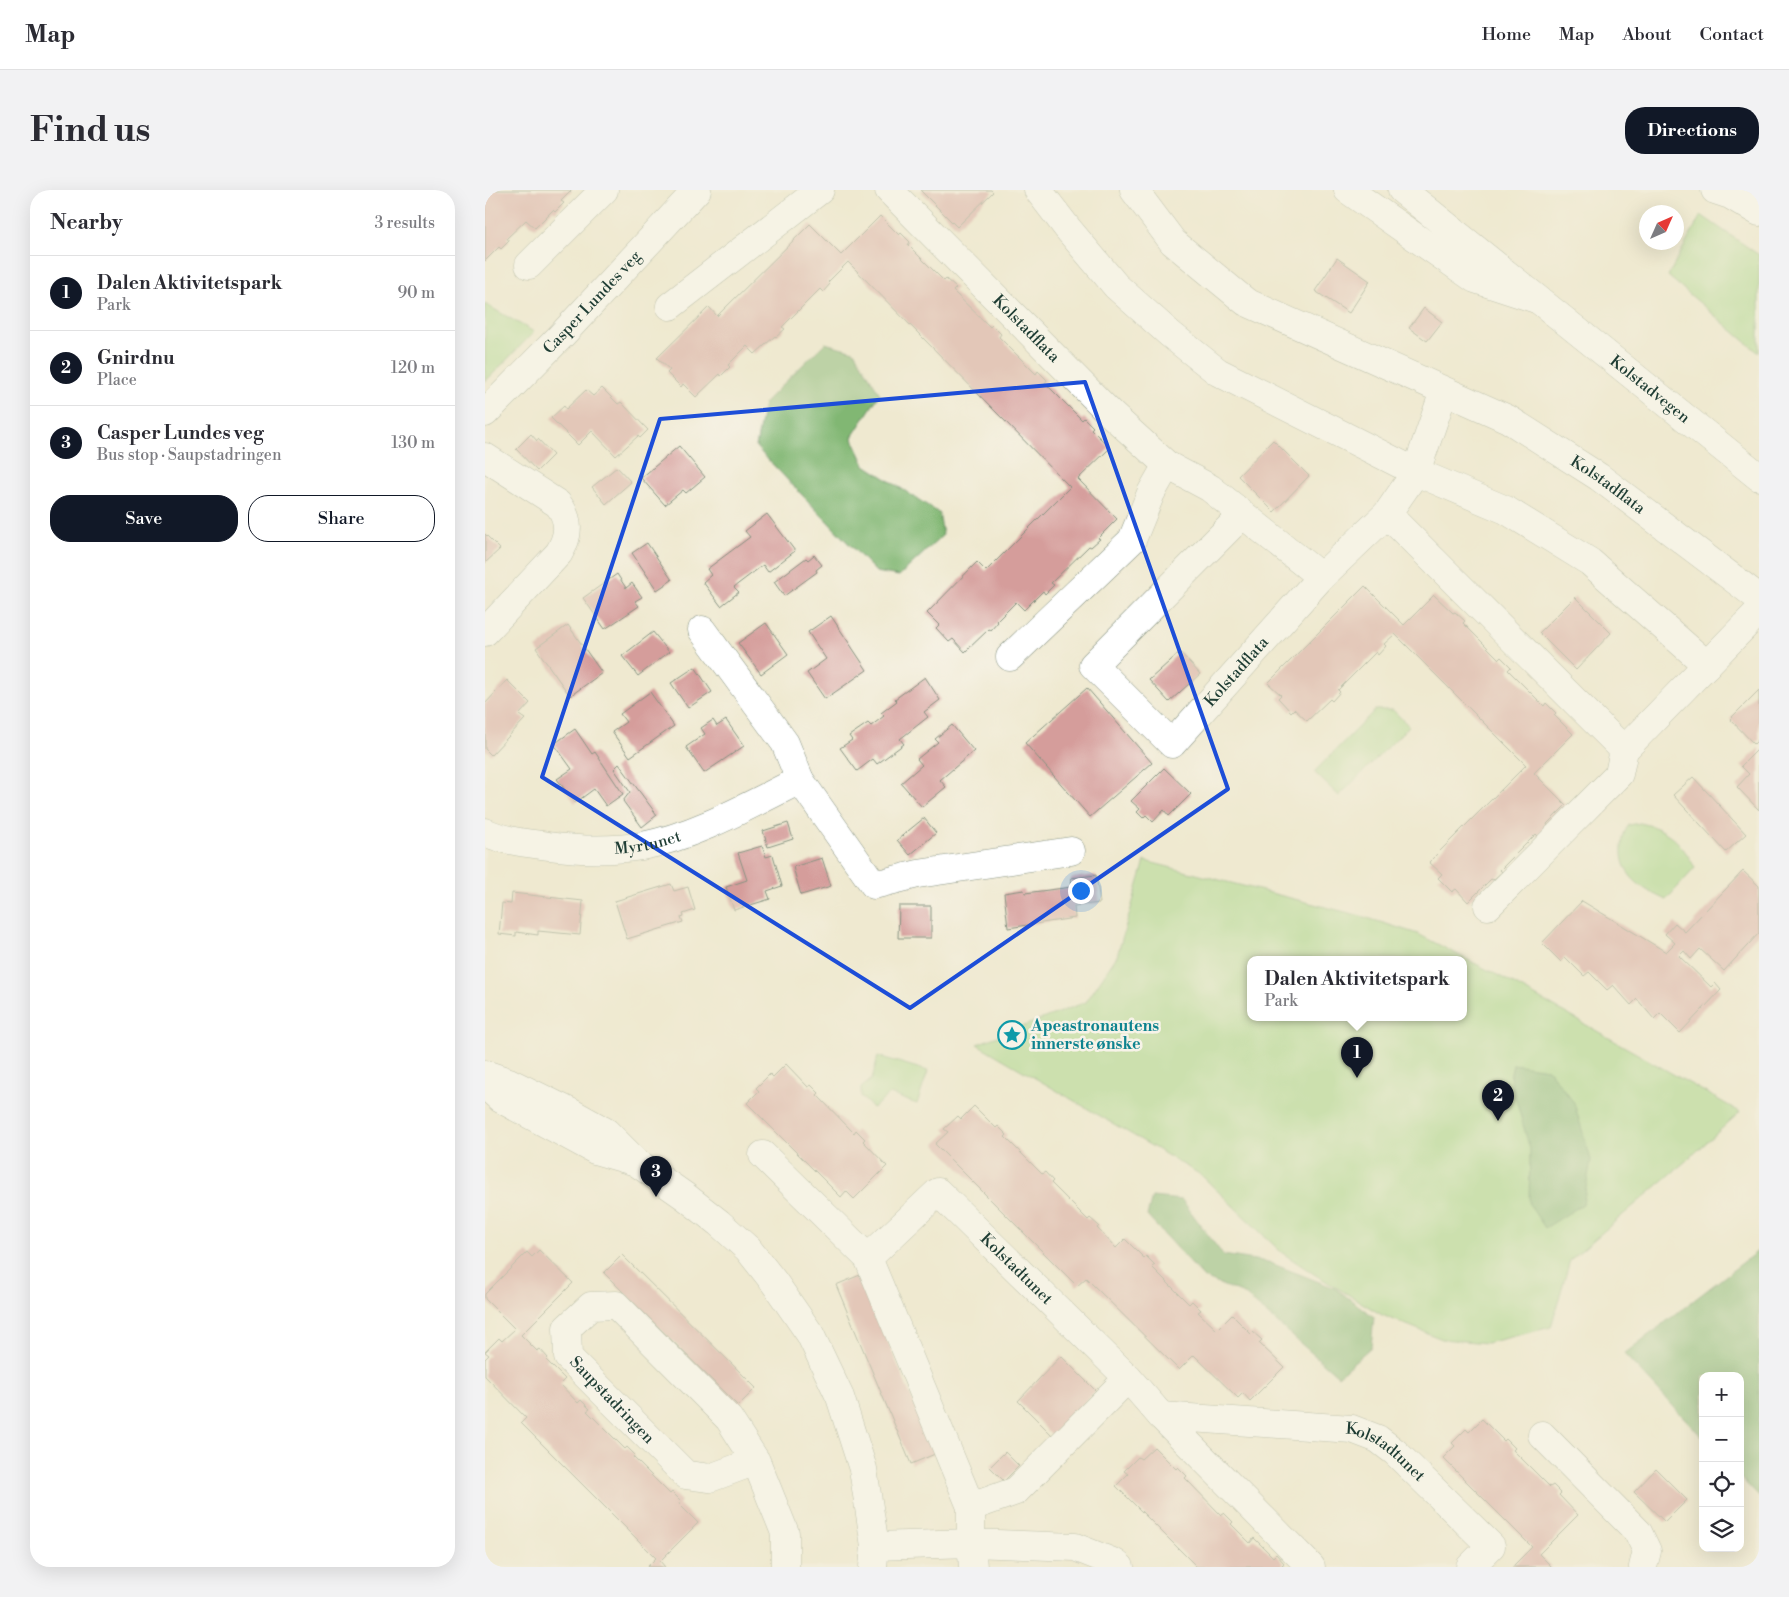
<!DOCTYPE html>
<meta charset="utf-8">
<style>
body{margin:0;font-family:"Libre Bodoni",serif;background:#f2f2f3;color:#2b2b33}
.controls{position:absolute;right:15px;bottom:15px;display:grid;overflow:hidden;border-radius:10px;box-shadow:0 5px 20px #0002}
.controls button{width:45px;height:45px;display:grid;place-items:center;padding:0;border:0;border-bottom:1px solid #e1e1e2;background:#fff;color:#2b2b33;font:25px sans-serif}
.compass{position:absolute;left:1154px;top:15px;width:45px;height:45px;border-radius:50%;background:#fff;box-shadow:0 5px 20px #0002;rotate:45deg}
.you{position:absolute;left:595px;top:700px;width:18px;height:18px;margin:-12px;border:4px solid #fff;border-radius:50%;background:#1a73e8;box-shadow:0 0 0 8px #1a73e833}
.badge{display:grid;place-items:center;width:32px;height:32px;border-radius:50%;background:#111827;color:#fff;font-size:16px;font-weight:700}
.pin{position:absolute;translate:-50% -41px;filter:drop-shadow(0 1px 2px #0008)}
.pin::after{content:'';position:absolute;top:26px;width:18px;height:15px;background:inherit;clip-path:polygon(0 0,100% 0,50% 100%)}
.popup{position:absolute;left:762px;top:766px;width:220px;height:65px;box-sizing:border-box;display:grid;place-content:center;border-radius:10px;background:#fff;filter:drop-shadow(0 1px 4px #0005);font-size:16px;white-space:nowrap;color:#7c7c81}
.popup b{font-size:19px;color:#2b2b33}
.popup::after{content:'';position:absolute;left:50%;top:100%;margin-left:-10px;border:10px solid transparent;border-top-color:#fff}
.list{margin:0;padding:0;list-style:none}
h2{display:flex;justify-content:space-between;align-items:center;height:65px;margin:0;padding:0 20px;font-size:21px}
h2 small{font-size:16px;font-weight:400;color:#7c7c81}
.list li{display:grid;grid-template-columns:32px 1fr auto;gap:15px;align-items:center;box-sizing:border-box;height:75px;padding:0 20px;border-top:1px solid #e1e1e2}
.list b{display:block;font-size:19px;white-space:nowrap}
.list p{margin:0;font-size:16px;white-space:nowrap;color:#7c7c81}
.list em{font-size:16px;font-style:normal;color:#7c7c81}
.actions{display:flex;gap:10px;padding:15px 20px}
.actions a{flex:1;padding:11px 0;border:1px solid #111827;border-radius:20px;text-align:center;font-size:18px;color:#111827}
.actions .main{background:#111827;color:#fff}
.icon{flex:none;width:28px;height:28px;fill:none;stroke:currentColor;stroke-width:2;stroke-linecap:round;stroke-linejoin:round}
.map{position:relative;flex:none;width:1274px;height:1377px;overflow:hidden;border-radius:20px}
header{display:flex;align-items:center;gap:30px;box-sizing:border-box;height:70px;padding:0 25px;background:#fff;border-bottom:1px solid #e1e1e2}
header strong{font-size:24px}
nav{display:flex;gap:28px;margin-inline-start:auto;font-size:18px}
.intro{display:flex;align-items:center;justify-content:space-between;box-sizing:border-box;height:120px;padding:0 30px}
h1{margin:0;font-size:35px}
.button{padding:12px 22px;border-radius:20px;background:#111827;color:#fff;font-size:18px;font-weight:700}
main{display:flex;gap:30px;padding:0 30px}
aside{flex:1;background:#fff;border-radius:20px;box-shadow:0 5px 20px #0002}
.map>svg:first-child{display:block}
</style>
<header>
<strong>Map</strong>
<nav><a>Home</a><a>Map</a><a>About</a><a>Contact</a></nav>
</header>
<div class="intro"><h1>Find us</h1><a class="button">Directions</a></div>
<main>
<aside>
<h2>Nearby<small>3 results</small></h2>
<ul class="list">
<li><span class="badge">1</span><div><b>Dalen Aktivitetspark</b><p>Park</p></div><em>90 m</em></li>
<li><span class="badge">2</span><div><b>Gnirdnu</b><p>Place</p></div><em>120 m</em></li>
<li><span class="badge">3</span><div><b>Casper Lundes veg</b><p>Bus stop · Saupstadringen</p></div><em>130 m</em></li>
</ul>
<div class="actions"><a class="main">Save</a><a>Share</a></div>
</aside>
<div class="map">
<svg width="1274" height="1377" viewBox="0 0 1274 1377">
<rect width="100%" height="100%" fill="#f7f3e8"/>
<filter id="ink" filterUnits="userSpaceOnUse"><feTurbulence type="fractalNoise" baseFrequency=".02" numOctaves="2"/><feDisplacementMap in="SourceGraphic" scale="10" xChannelSelector="R" yChannelSelector="G"/><feConvolveMatrix kernelMatrix="1 2 1 2 8 2 1 2 1" color-interpolation-filters="sRGB"/></filter>
<filter id="wash" filterUnits="userSpaceOnUse"><feTurbulence type="fractalNoise" baseFrequency=".0096" numOctaves="4" result="noise"/><feDisplacementMap in="SourceGraphic" scale="20" xChannelSelector="R" yChannelSelector="G"/><feGaussianBlur stdDeviation="1.12" result="paint"/><feColorMatrix in="noise" values="0 0 0 0 0 0 0 0 0 0 0 0 0 0 0 0 0 1.4 0 .05"/><feComposite in="paint" operator="in"/></filter>
<g filter="url(#wash)">
<rect width="100%" height="100%" fill="#efe9d0"/>
<path fill="#a2d686" stroke="#608a5d" fill-rule="evenodd" d="M1216,25L1274,65V163L1183,86Z
M0,114L49,142L0,192Z
M890,520H908L924,536L854,606L829,582Z
M1155,633C1184,639 1197,653 1210,678L1181,710C1157,699 1135,686 1137,657C1138,647 1138,643 1144,635Z
M660,671L876,726L933,744L1020,789L1255,922L1201,971L1085,1070L1066,1137L1002,1153L957,1149L897,1125L829,1084L796,1062L716,985L492,854L601,812L632,766ZM766,769H978V827H766Z
M393,866L443,881L432,914L405,904L388,918L376,907V898L387,889Z"/>
<path fill="#81b773" stroke="#507a54" d="M340,153L369,161L395,204L367,247L380,275L454,323L458,345L414,386L391,382L271,257L279,213Z
M1028,874L1063,879L1089,913L1106,970L1098,1014L1060,1038L1044,1014L1045,959L1025,888Z
M667,1007L697,1010L738,1065L783,1072L850,1098L889,1127L886,1157L853,1186L759,1104L719,1088L662,1026Z
M1274,1060V1307L1255,1287V1186H1218V1248L1139,1164Z"/>
<g id="blocks">
<path fill="#d59d9b" d="M0,0H87L76,11L79,13L70,22L68,20L50,38L41,30L22,48L24,51L16,59L14,57L0,71Z
M437,0H506L508,2L472,37L436,1Z
M395,26L414,45L416,43L425,52L423,55L459,91L461,89L471,98L468,101L505,137L507,135L516,144L514,147L551,184L553,181L562,190L560,193L597,230L599,228L608,237L606,239L625,258L593,289L632,329L613,348L615,349L606,357L604,356L566,393L569,395L560,404L558,401L539,420L531,412L512,431L513,432L506,440L504,439L480,462L468,449L464,452L451,438L454,435L442,423L492,372L501,381L585,297L363,72L343,92L345,94L338,102L335,99L297,137L300,139L291,147L290,146L270,164L262,156L243,175L245,177L236,186L235,184L211,207L198,194L196,197L182,183L185,180L172,168L224,117L232,126L325,34L356,65Z
M852,68L885,91L864,123L830,101Z
M939,118L957,132L942,151L924,138Z
M117,198L133,214L136,212L163,240L155,248L153,246L131,266L107,241L93,255L66,228L79,216L81,219L101,200L108,206Z
M46,244L52,251L53,249L68,265L52,281L31,259Z
M788,250L824,286L789,322L753,286Z
M194,256L220,287L201,303L198,300L180,315L156,288Z
M132,277L146,292L121,314L107,297Z
M282,324L310,361L283,382L278,375L249,397L254,402L236,416L218,392L226,385L222,379L265,347L260,341Z
M0,344L15,359L0,373Z
M162,353L187,390L172,400L147,363Z
M329,365L337,375L331,380L332,382L299,406L289,392L321,368L323,370Z
M132,384L141,398L147,393L157,407L150,411L154,416L120,439L98,408Z
M880,396L919,435L949,405L968,423L970,422L980,431L978,433L1014,469L1016,467L1026,477L1023,480L1059,516L1061,513L1071,523L1069,525L1088,544L1049,583L1081,615L1062,634L1063,636L1053,646L1051,644L1015,680L1017,682L1008,690L1006,689L983,712L971,699L967,702L953,688L957,684L944,672L1041,575L910,444L899,454L901,456L893,465L891,462L853,500L855,502L847,511L845,509L822,531L809,519L806,522L793,508L796,505L783,493Z
M1090,407L1126,443L1091,480L1054,443Z
M346,426L382,480L340,509L322,483L341,469L323,442Z
M281,433L303,464L276,484L253,453Z
M83,435L117,483L85,506L51,458Z
M168,442L184,462L153,486L137,466Z
M695,462L715,484L684,512L664,490Z
M210,477L227,502L203,518L186,493Z
M440,487L455,510L439,522L443,527L415,549L419,554L392,574L388,569L372,581L355,558L367,550L364,546L383,533L386,536L399,526L396,523L412,511L410,509Z
M22,490L45,513L34,525L40,529L6,565L0,559V514Z
M602,498L667,573L605,627L540,553Z
M1274,500V551L1273,550L1269,554L1245,529Z
M165,502L189,536L145,567L127,542L141,532L135,524Z
M228,530L232,536L241,530L259,556L219,583L201,557L220,544L216,538Z
M467,535L489,561L455,590L461,597L437,617L416,593L437,575L432,569L453,552L450,549Z
M90,539L107,564L110,562L138,604L121,616L109,599L90,613L72,589L87,579L69,554Z
M1274,558V620L1252,597L1264,584L1256,576Z
M134,574L172,625L157,637L138,611L145,602L129,579Z
M679,578L706,604L684,626L679,620L668,632L661,625L658,628L652,622L655,619L646,611Z
M1208,587L1261,644L1241,662L1188,605Z
M439,628L451,643L425,665L412,650Z
M303,633L308,649L283,657L278,641Z
M277,656L281,667L288,665L297,696L282,701L285,709L249,720L241,697L262,690L253,663Z
M337,668L346,696L316,705L308,677Z
M1258,681L1274,696V743L1239,781L1215,759L1206,769L1199,761L1194,766L1226,797L1230,793L1236,800L1195,843L1175,823L1169,829L1152,809L1146,815L1128,795L1122,800L1104,782L1099,786L1080,767L1076,772L1057,753L1097,711L1181,762L1190,753L1180,744L1190,733L1200,742Z
M611,685L615,713L589,716L590,728L523,738L519,703L539,700L540,703L587,697L586,688Z
M186,694L189,701L203,697L210,720L198,724L199,726L196,727L198,732L142,749L130,711Z
M27,703L98,711L95,745L53,741V745L31,742V746L14,744L17,713L26,714Z
M414,716H446V748H413Z
M301,874L323,897L326,895L334,903L332,905L369,943L371,940L380,949L378,951L402,976L369,1009L361,1001L356,1007L262,913L274,901L271,898L285,884L288,887Z
M489,916L511,938L513,936L522,945L520,947L557,984L560,982L568,991L566,993L603,1030L605,1028L614,1036L612,1038L631,1058L640,1049L659,1068L661,1066L670,1075L667,1077L704,1114L707,1111L716,1120L713,1122L732,1140L747,1125L766,1144L768,1142L777,1150L774,1153L799,1177L765,1211L758,1203L753,1208L709,1165L694,1180L601,1088L592,1096L450,954L463,942L459,939L473,926L476,929Z
M54,1060L88,1093L36,1145L52,1161L55,1159L63,1168L61,1170L80,1189L75,1194L93,1213L96,1210L105,1219L102,1221L140,1259L142,1257L150,1265L148,1267L185,1304L187,1302L196,1311L194,1314L213,1333L175,1371L180,1377H162L171,1368L36,1233L41,1228L0,1186V1169L4,1165L0,1162L14,1148L17,1151L30,1139L0,1109V1104L42,1062L47,1067Z
M137,1065L271,1198L253,1216L119,1083Z
M375,1085L450,1264L426,1274L351,1095Z
M576,1166L611,1201L567,1245L533,1211Z
M997,1229L1019,1251L1021,1249L1030,1258L1028,1260L1065,1297L1068,1295L1076,1303L1074,1305L1093,1325L1054,1364L1067,1377H1027L1047,1357L958,1268L970,1256L967,1253L981,1239L984,1242Z
M669,1257L691,1279L693,1277L702,1286L700,1288L736,1325L739,1323L748,1332L746,1334L765,1353L769,1348L788,1367L791,1364L799,1373L797,1375L799,1377H712L631,1296L643,1284L639,1281L653,1267L656,1269Z
M520,1262L534,1276L519,1291L505,1277Z
M1171,1279L1202,1310L1180,1332L1149,1302Z"/>
</g>
</g>
<g filter="url(#ink)">
<use href="#blocks" fill-opacity="0" stroke="#879382" stroke-width="1"/>
<g fill="none" stroke-linecap="round" stroke-linejoin="round">
<defs>
<g id="minor">
<path id="s1" d="M404,0L627,225L682,275L725,298L836,387"/>
<path d="M553,0L583,39L631,96L685,144L733,182L931,282L1021,320L1105,372L1222,475"/>
<path id="s2" d="M649,0L688,52L761,112L1023,229L1114,287L1274,408"/>
<path d="M863,0L990,89L1051,109"/>
<path d="M1230,0L1245,5L1274,22"/>
<path d="M44,75L119,0"/>
<path d="M185,116L335,0"/>
<path id="s3" d="M0,223L75,147L212,0"/>
<path d="M0,267L73,314C86,331 84,346 74,363L0,442"/>
<path d="M902,324L1139,560L1274,421"/>
<path id="s4" d="M757,325L608,475L687,554L836,387L902,324L931,282L959,201"/>
<path d="M217,440L300,553L315,590"/>
<path d="M525,467L647,350L666,303L682,275"/>
<path id="s5" d="M0,642C19,651 42,653 63,656C93,660 127,661 157,656C211,646 266,614 315,590L389,695L433,684L586,661"/>
<path d="M1003,716L1134,584L1139,560"/>
<path d="M0,884L24,892L85,922L121,942L151,972L201,1007L234,1033L263,1059L289,1092L325,1144L355,1207L378,1279L390,1356L388,1377"/>
<path d="M0,895L16,909L110,960L148,971"/>
<path d="M278,965L383,1068"/>
<path id="s6" d="M676,1226L867,1239L893,1249L910,1262L1006,1356L985,1377"/>
<path d="M1057,1245L1153,1342L1162,1361L1158,1377"/>
<path d="M271,1271L225,1288L201,1285L83,1167L82,1138L106,1116L131,1115L244,1229L271,1271L300,1343V1377"/>
<path d="M486,1317L531,1301L643,1188"/>
<path d="M390,1356L486,1353L488,1377"/>
<path id="s7" d="M635,1377L630,1373L590,1357L486,1353V1317L383,1068L453,1002L643,1188L676,1226L826,1377"/>
</g>
<g id="major">
<path id="s8" d="M917,0L1274,287"/>
</g>
</defs>
<use href="#minor" stroke="#879382" stroke-width="29"/>
<use href="#major" stroke="#879382" stroke-width="29"/>
<use href="#minor" stroke="#fff" stroke-width="28"/>
<use href="#major" stroke="#fff" stroke-width="28"/>
</g>
</g>
<path d="M0 0H1274V1377H0ZM600,192L743,599L425,818L57,587L175,229Z" fill="#efe9d0" fill-opacity=".55" fill-rule="evenodd"/>
<path fill="none" stroke="#1d4ed8" stroke-width="4" stroke-linejoin="round" d="M600,192L743,599L425,818L57,587L175,229Z"/>
<defs>
<symbol id="sight-ring" viewBox="-11 -11 22 22"><circle r="9.5" fill="#f7f3e8" stroke="#0f9aa8" stroke-width="1.5"/><path d="M0-6L1.8-2.2L6-1.7L2.9 1.2L3.7 5.4L0 3.3L-3.7 5.4L-2.9 1.2L-6-1.7L-1.8-2.2Z" fill="#0f9aa8"/></symbol>
</defs>
<g fill-rule="evenodd">
<use href="#sight-ring" x="511" y="829" width="32" height="32"/>
</g>
<g text-anchor="middle" dominant-baseline="central" stroke-width="5" stroke-linejoin="round" paint-order="stroke">
<g font-size="16" fill="#1f3d34" stroke="#f7f3e8">
<text stroke="none"><textPath href="#s3" startOffset="154">Casper Lundes veg</textPath></text>
<text stroke="none"><textPath href="#s1" startOffset="195">Kolstadflata</textPath></text>
<text stroke="none"><textPath href="#s8" startOffset="318">Kolstadvegen</textPath></text>
<text stroke="none"><textPath href="#s2" startOffset="566">Kolstadflata</textPath></text>
<text stroke="none"><textPath href="#s4" startOffset="420">Kolstadflata</textPath></text>
<text stroke="none"><textPath href="#s5" startOffset="165">Myrtunet</textPath></text>
<text stroke="none"><textPath href="#s7" startOffset="665">Kolstadtunet</textPath></text>
<text transform="translate(127 1210) rotate(46)">Saupstadringen</text>
<text stroke="none"><textPath href="#s6" startOffset="232">Kolstadtunet</textPath></text>
</g>
<g font-size="16" font-weight="bold" fill="#0d838f" stroke="#f7f3e8" text-anchor="start">
<text x="546" y="836">Apeastronautens<tspan x="546" dy="18">innerste ønske</tspan></text>
</g>
</g>
</svg>
<div class="controls">
<button>+</button>
<button>−</button>
<button><svg class="icon" aria-label="locate" viewBox="0 0 24 24"><circle cx="12" cy="12" r="6"/><path d="M12 2v4M12 18v4M2 12h4M18 12h4"/></svg></button>
<button><svg class="icon" aria-label="layers" viewBox="0 0 24 24"><path d="M12 4l9 5-9 5-9-5zM3 14l9 5 9-5"/></svg></button>
</div>
<svg class="compass" viewBox="-18 -18 36 36"><path d="M0-13l5 13h-10z" fill="#e53935"/><path d="M0 13l5-13h-10z" fill="#7c7c81"/></svg>
<div class="you"></div>
<div class="pin badge" style="left:872px;top:888px">1</div>
<div class="popup"><b>Dalen Aktivitetspark</b>Park</div>
<div class="pin badge" style="left:1013px;top:931px">2</div>
<div class="pin badge" style="left:171px;top:1007px">3</div>
</div>
</main>
